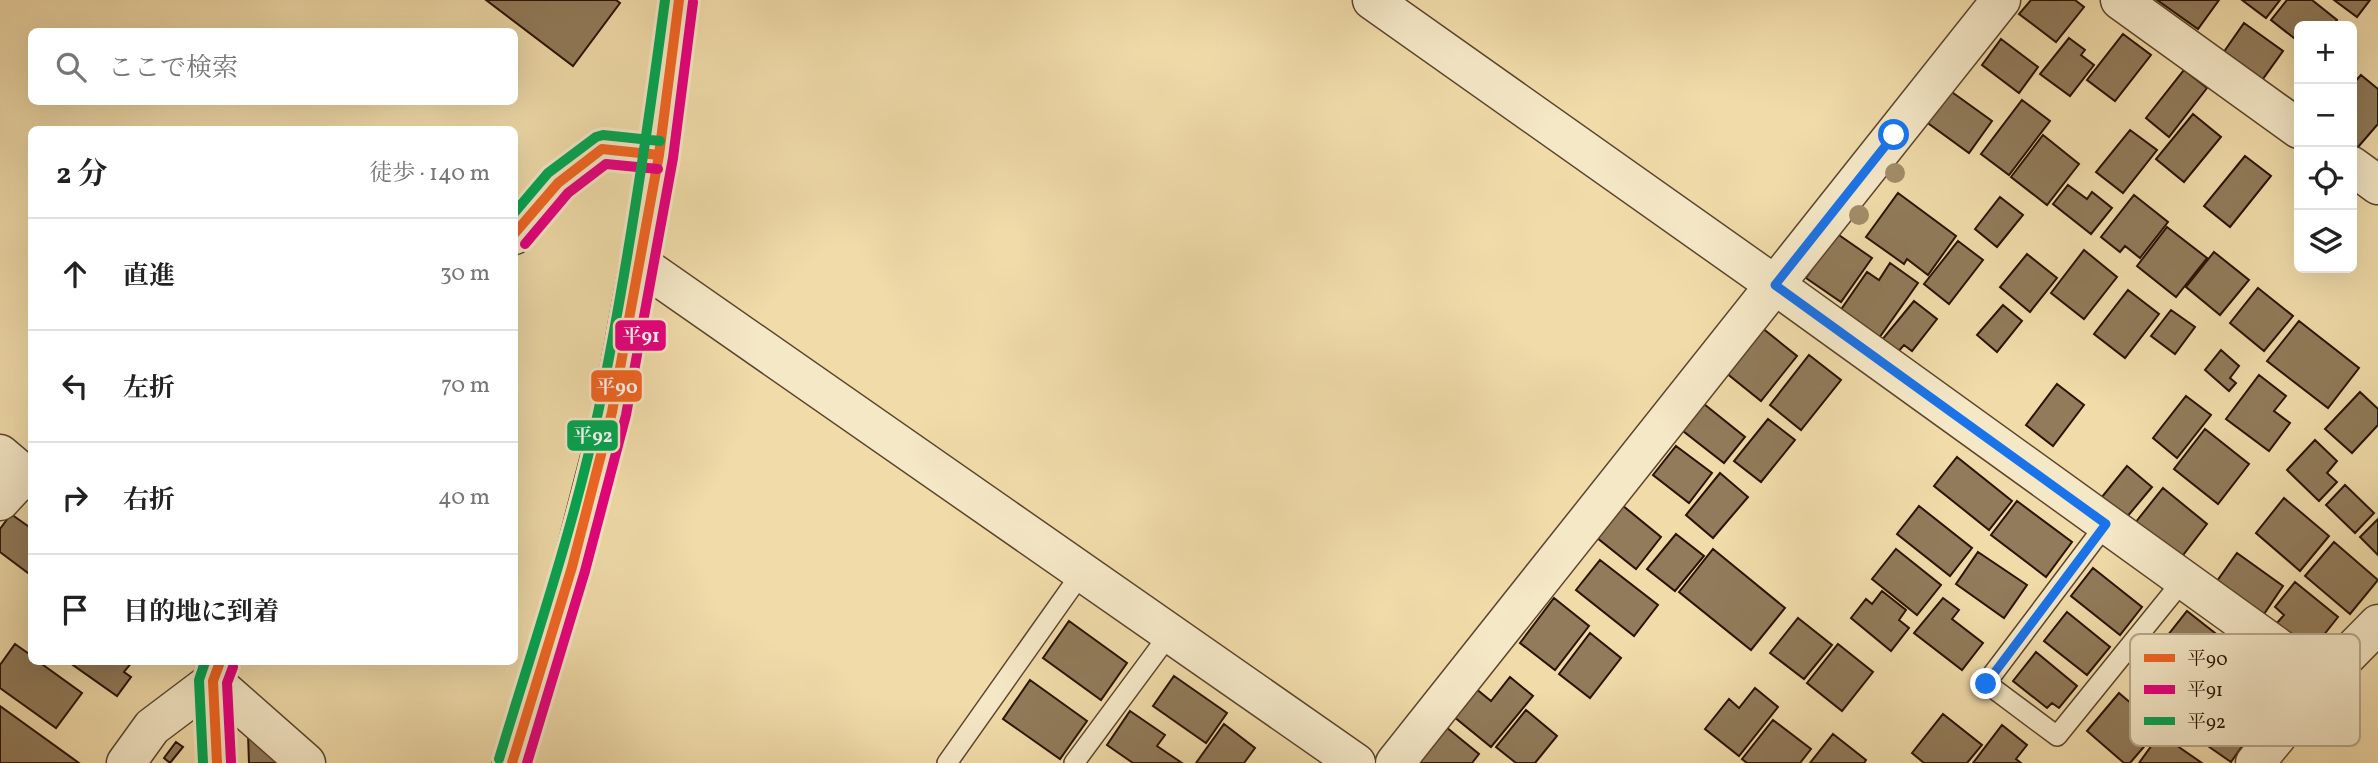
<!DOCTYPE html>
<html lang="ja">
<meta charset="utf-8">
<style>
body{margin:0;font-family:Vollkorn,"Noto Serif JP",serif;background:#f2f2f2;color:#222}
.controls{position:absolute;right:21px;top:21px;display:grid;overflow:hidden;border-radius:10px;box-shadow:0 7px 28px #0002}
.controls button{width:63px;height:63px;display:grid;place-items:center;padding:0;border:0;border-bottom:2px solid #e0e0e0;background:#fff;color:#222;font:35px sans-serif}
.stop{position:absolute;width:21px;height:21px;margin:-16px;border:5px solid #1a73e8;border-radius:50%;background:#fff}
.stop.end{background:#1a73e8;border-color:#fff;box-shadow:0 2px 7px #0008}
.list{margin:0;padding:0;list-style:none}
h2{display:flex;justify-content:space-between;align-items:center;height:91px;margin:0;padding:0 28px;font-size:30px}
h2 small{font-size:23px;font-weight:400;color:#767676}
.list li{display:grid;grid-template-columns:46px 1fr auto;gap:21px;align-items:center;box-sizing:border-box;height:112px;padding:0 28px;border-top:2px solid #e0e0e0}
.list b{display:block;font-size:26px;white-space:nowrap}
.list em{font-size:23px;font-style:normal;color:#767676}
.icon{flex:none;width:38px;height:38px;fill:none;stroke:currentColor;stroke-width:2;stroke-linecap:round;stroke-linejoin:round}
.map{position:relative;flex:none;width:2378px;height:763px;overflow:hidden}
.search{position:absolute;background:#fff;box-shadow:0 7px 28px #0002;left:28px;top:28px;width:490px;height:77px;display:flex;align-items:center;gap:18px;box-sizing:border-box;padding:0 24px;border-radius:10px;color:#767676;font-size:26px}
.panel{position:absolute;background:#fff;box-shadow:0 7px 28px #0002;left:28px;top:126px;width:490px;height:539px;border-radius:10px}
.map>svg:first-child{display:block}
</style>
<div class="map">
<svg width="2378" height="763" viewBox="0 0 2378 763">
<rect width="100%" height="100%" fill="#f0dba9"/>
<filter id="stains"><feTurbulence type="fractalNoise" baseFrequency=".00286" numOctaves="4"/><feColorMatrix values="0 0 0 0 .2 0 0 0 0 .09 0 0 0 0 .02 0 0 0 .5 -.17"/></filter>
<radialGradient id="worn" r=".72"><stop offset=".6" stop-color="#630" stop-opacity="0"/><stop offset="1" stop-color="#630" stop-opacity=".3"/></radialGradient>
<path fill="#917b5a" stroke="#2a1304" stroke-width="2" d="M486,0H616L620,3L573,66Z
M2031,0H2075L2084,7L2056,42L2019,14Z
M2157,0H2219L2198,29Z
M2242,0H2280L2266,18Z
M2287,0H2312L2337,20L2332,26H2299V42L2271,20Z
M2334,0H2370L2357,17Z
M2244,23L2283,51L2260,83L2221,56Z
M2123,34L2151,55L2115,101L2087,80Z
M2069,38L2085,50L2081,55L2094,65L2070,96L2040,74Z
M2001,39L2038,67L2019,93L1982,65Z
M2184,70L2207,88L2169,137L2146,118Z
M2361,75L2378,89V124L2352,154V85Z
M1949,90L1992,121L1969,153L1925,121Z
M2022,100L2050,121L2009,175L1981,154Z
M2193,114L2221,137L2184,182L2156,159Z
M2130,130L2157,150L2123,193L2096,172Z
M2043,135L2079,164L2047,205L2011,177Z
M2245,156L2271,176L2230,227L2204,206Z
M2068,185L2087,199L2092,192L2112,208L2091,234L2053,204Z
M1898,193L1956,236L1928,275L1907,259L1904,264L1866,237Z
M2134,195L2168,222L2140,258L2125,246L2120,252L2101,237Z
M2000,197L2023,215L1997,247L1975,229Z
M2167,227L2207,258L2176,297L2137,266Z
M1836,233L1872,258L1841,302L1806,278Z
M1958,241L1983,260L1949,304L1924,284Z
M2084,250L2117,277L2084,319L2051,293Z
M2214,252L2249,280L2220,315L2186,287Z
M2027,254L2057,278L2030,312L2000,287Z
M1890,263L1918,283L1879,338L1840,311L1867,272L1879,280Z
M2258,288L2293,316L2264,351L2230,323Z
M2128,290L2159,314L2125,358L2094,334Z
M1914,301L1937,319L1912,351L1904,345L1897,353L1881,341Z
M2003,305L2022,321L1997,352L1977,335Z
M2171,310L2195,327L2175,354L2151,336Z
M2299,321L2359,368L2328,408L2267,361Z
M1761,327L1797,356L1761,401L1725,372Z
M2221,350L2239,366L2230,378L2236,383L2229,391L2205,370Z
M1809,355L1841,380L1801,430L1770,405Z
M2259,375L2286,396L2274,411L2290,423L2269,451L2226,419Z
M2057,384L2084,405L2053,446L2026,425Z
M2360,392L2378,409V425L2352,453L2325,429Z
M2186,396L2211,415L2177,458L2153,438Z
M1704,404L1745,437L1724,463L1683,431Z
M1768,419L1795,440L1761,482L1734,461Z
M2205,429L2249,464L2218,504L2174,469Z
M2315,440L2337,461L2327,473L2337,482L2319,501L2287,470Z
M1676,446L1712,473L1689,503L1653,475Z
M1957,457L2012,501L1989,530L1934,486Z
M2127,466L2152,487L2126,518L2101,498Z
M1720,473L1748,497L1713,538L1686,515Z
M2345,485L2374,513L2355,533L2326,505Z
M2163,488L2207,524L2180,559L2135,523Z
M2284,498L2329,536L2300,571L2256,533Z
M2017,501L2072,542L2046,577L1991,535Z
M1622,505L1661,537L1636,569L1596,537Z
M1919,506L1972,548L1950,576L1897,534Z
M11,514L32,529V576L0,552V529Z
M2378,519V555L2360,537Z
M1676,534L1704,556L1675,591L1647,569Z
M2334,542L2378,580L2350,614L2305,576Z
M1713,549L1785,608L1751,650L1679,592Z
M1896,549L1941,585L1917,615L1872,579Z
M1978,552L2027,585L2004,618L1956,584Z
M2237,553L2283,586L2264,614L2217,581Z
M1600,560L1658,605L1634,636L1576,590Z
M2093,568L2142,607L2120,635L2071,596Z
M2295,582L2338,617L2311,651L2277,623L2284,615L2275,607Z
M1882,591L1906,610L1899,620L1909,628L1891,651L1851,618L1866,599L1872,604Z
M1554,598L1589,626L1555,670L1520,643Z
M1943,598L1959,610L1952,619L1983,643L1962,670L1914,633Z
M2187,611L2229,644L2187,697L2145,664Z
M2067,612L2110,647L2087,675L2044,641Z
M1798,618L1832,645L1804,679L1770,653Z
M1069,621L1127,663L1101,700L1043,658Z
M1590,633L1621,658L1590,698L1559,674Z
M15,644L32,656V662H39L82,693L56,728L0,688V665Z
M1838,644L1873,672L1842,711L1807,683Z
M2036,652L2077,686L2059,708L2052,703L2047,708L2013,681Z
M76,662H132L124,672L131,677L117,696L73,665Z
M1174,676L1227,713L1206,743L1153,706Z
M1510,677L1533,696L1491,747L1453,716L1475,688L1491,701Z
M1030,680L1087,721L1060,759L1003,719Z
M1755,688L1778,707L1739,756L1705,729L1729,699L1739,708Z
M2119,693L2160,728L2130,763H2124L2087,731Z
M2200,695L2252,732L2231,762L2179,726Z
M0,706L79,763H0Z
M1526,710L1557,736L1535,763H1516L1496,747Z
M1130,711L1165,735L1157,746L1182,763H1133L1107,745Z
M1943,714L1982,745L1967,763H1924L1912,753Z
M1773,720L1811,749L1800,763H1747L1742,759Z
M1224,724L1255,748L1244,763H1196Z
M2002,725L2027,745L2016,759L2021,763H1973Z
M1446,727L1479,754L1472,763H1417Z
M248,734L282,763H249Z
M1833,734L1866,760L1864,763H1810Z
M2160,734L2202,763H2139Z
M176,742L183,747L170,763L164,758Z"/>
<g fill="none" stroke-linecap="round" stroke-linejoin="round">
<defs>
<path id="service" d="M2106,524L1986,683L2057,736L2184,579
M947,763L1083,571
M1074,763L1171,632"/>
<path id="minor" d="M1372,0L1775,285L2323,680
M2120,0L2299,129
M2352,166L2378,185
M640,264L1356,763
M0,501L24,475
M126,763L152,727L213,681L306,763
M1395,763L2001,0
M2255,763L2323,680L2378,624"/>
<path id="tertiary" d="M514,235L558,183L602,149L659,155
M0,454L32,481
M217,763L213,681L220,662"/>
<path id="primary" d="M512,763L572,567L612,412L659,155L679,0"/>
</defs>
<use href="#service" stroke="#5c452d" stroke-width="22"/>
<use href="#minor" stroke="#5c452d" stroke-width="41"/>
<use href="#tertiary" stroke="#5c452d" stroke-width="41"/>
<use href="#primary" stroke="#2a1304" stroke-width="41"/>
<use href="#service" stroke="#f5e8c7" stroke-width="19"/>
<use href="#minor" stroke="#f5e8c7" stroke-width="38"/>
<use href="#tertiary" stroke="#f5e8c7" stroke-width="38"/>
<use href="#primary" stroke="#f0dba9" stroke-width="38"/>
<defs>
<path id="bus-1" d="M514,234L558,183L602,149L659,155
M217,763L213,681L220,662
M512,763L572,567L612,412L659,155L679,0"/>
<path id="bus-2" d="M525,244L568,193L606,164L658,169
M231,762L227,683L233,667
M527,763L585,571L626,415L673,158L693,2"/>
<path id="bus-3" d="M514,213L548,173L596,137L603,135L660,141
M499,759C534,643 574,527 599,408C627,273 647,136 665,0
M203,763L199,680L205,662"/>
</defs>
<use href="#bus-1" stroke="#f5e8c7" stroke-width="16"/>
<use href="#bus-2" stroke="#f5e8c7" stroke-width="16"/>
<use href="#bus-3" stroke="#f5e8c7" stroke-width="16"/>
<use href="#bus-1" stroke="#f26522" stroke-width="10"/>
<use href="#bus-2" stroke="#e5007d" stroke-width="10"/>
<use href="#bus-3" stroke="#00a651" stroke-width="10"/>
</g>
<g fill="#a28d69">
<circle cx="1895" cy="173" r="10"/>
<circle cx="1859" cy="215" r="10"/>
</g>
<g fill="none" stroke-linecap="round" stroke-linejoin="round">
<path stroke="#1a73e8" stroke-width="9" d="M1894,135L1775,285L2106,524L1986,684"/>
</g>
<rect x="2130" y="634" width="230" height="112" rx="10" fill="#f5e8c7" stroke="#b8a88c" stroke-width="2"/>
<rect x="2144" y="654" width="31" height="8" fill="#f26522"/>
<rect x="2144" y="685" width="31" height="9" fill="#e5007d"/>
<rect x="2144" y="717" width="31" height="8" fill="#00a651"/>
<g font-size="19" fill="#2a1304">
<text x="2187" y="665">平90</text>
<text x="2187" y="696">平91</text>
<text x="2187" y="728">平92</text>
</g>
<g stroke="#f5e8c7" stroke-width="2.5">
<rect x="614" y="319" width="53" height="33" rx="7" fill="#e5007d"/>
<rect x="590" y="369" width="53" height="34" rx="7" fill="#f26522"/>
<rect x="566" y="419" width="53" height="33" rx="7" fill="#00a651"/>
</g>
<g font-size="19" text-anchor="middle" font-weight="bold" fill="#fff">
<text x="641" y="342">平91</text>
<text x="617" y="393">平90</text>
<text x="593" y="442">平92</text>
</g>
<rect width="100%" height="100%" filter="url(#stains)"/>
<rect width="100%" height="100%" fill="url(#worn)"/>
</svg>
<div class="controls">
<button>+</button>
<button>−</button>
<button><svg class="icon" aria-label="locate" viewBox="0 0 24 24"><circle cx="12" cy="12" r="6"/><path d="M12 2v4M12 18v4M2 12h4M18 12h4"/></svg></button>
<button><svg class="icon" aria-label="layers" viewBox="0 0 24 24"><path d="M12 4l9 5-9 5-9-5zM3 14l9 5 9-5"/></svg></button>
</div>
<div class="stop" style="left:1894px;top:135px"></div>
<div class="stop end" style="left:1986px;top:684px"></div>
<div class="search"><svg class="icon" aria-label="search" viewBox="0 0 24 24"><circle cx="10" cy="10" r="6"/><path d="M15 15l6 6"/></svg>ここで検索</div>
<section class="panel">
<h2>2 分<small>徒歩 · 140 m</small></h2>
<ul class="list">
<li><svg class="icon" aria-label="ahead" viewBox="0 0 24 24"><path d="M12 20V5M6 11l6-6 6 6"/></svg><div><b>直進</b></div><em>30 m</em></li>
<li><svg class="icon" aria-label="left" viewBox="0 0 24 24"><path d="M17 20v-9H6M10 6l-5 5 5 5"/></svg><div><b>左折</b></div><em>70 m</em></li>
<li><svg class="icon" aria-label="right" viewBox="0 0 24 24"><path d="M7 20v-9h11M14 6l5 5-5 5"/></svg><div><b>右折</b></div><em>40 m</em></li>
<li><svg class="icon" aria-label="arrive" viewBox="0 0 24 24"><path d="M6 21V4h12l-3 4 3 4H6"/></svg><div><b>目的地に到着</b></div></li>
</ul>
</section>
</div>
